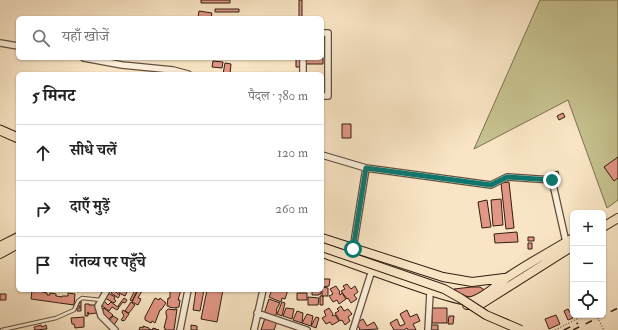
<!DOCTYPE html>
<html lang="hi">
<meta charset="utf-8">
<style>
body{margin:0;font-family:"IM FELL Double Pica","Noto Serif Devanagari",serif;background:#f2f2f2;color:#222}
.controls{position:absolute;right:12px;bottom:12px;display:grid;overflow:hidden;border-radius:6px;box-shadow:0 1px 3px #0004}
.controls button{width:36px;height:36px;display:grid;place-items:center;padding:0;border:0;border-bottom:1px solid #e0e0e0;background:#fff;color:#222;font:20px sans-serif}
.stop{position:absolute;width:12px;height:12px;margin:-9px;border:3px solid #0f766e;border-radius:50%;background:#fff}
.stop.end{background:#0f766e;border-color:#fff;box-shadow:0 1px 4px #0008}
.list{margin:0;padding:0;list-style:none}
h2{display:flex;justify-content:space-between;align-items:center;height:52px;margin:0;padding:0 16px;font-size:17px}
h2 small{font-size:13px;font-weight:400;color:#767676}
.list li{display:grid;grid-template-columns:26px 1fr auto;gap:12px;align-items:center;box-sizing:border-box;height:56px;padding:0 16px;border-top:1px solid #e0e0e0}
.list b{display:block;font-size:15px;white-space:nowrap}
.list em{font-size:13px;font-style:normal;color:#767676}
.icon{flex:none;width:22px;height:22px;fill:none;stroke:currentColor;stroke-width:2;stroke-linecap:round;stroke-linejoin:round}
.map{position:relative;flex:none;width:618px;height:330px;overflow:hidden}
.search{position:absolute;background:#fff;box-shadow:0 1px 3px #0004;left:16px;top:16px;width:308px;height:44px;display:flex;align-items:center;gap:10px;box-sizing:border-box;padding:0 14px;border-radius:6px;color:#767676;font-size:15px}
.panel{position:absolute;background:#fff;box-shadow:0 1px 3px #0004;left:16px;top:72px;width:308px;height:220px;border-radius:6px}
.map>svg:first-child{display:block}
</style>
<div class="map">
<svg width="618" height="330" viewBox="0 0 618 330">
<rect width="100%" height="100%" fill="#f9e5c5"/>
<filter id="stains"><feTurbulence type="fractalNoise" baseFrequency=".005" numOctaves="4"/><feColorMatrix values="0 0 0 0 .2 0 0 0 0 .09 0 0 0 0 .02 0 0 0 .5 -.17"/></filter>
<radialGradient id="worn" r=".72"><stop offset=".6" stop-color="#630" stop-opacity="0"/><stop offset="1" stop-color="#630" stop-opacity=".3"/></radialGradient>
<path fill="#c6c28f" stroke="#7b7050" d="M540,0H618V200L607,208L568,100L474,149Z"/>
<path fill="#e29685" stroke="#301f12" d="M201,0H230V3H201Z
M299,0H302V18H299Z
M215,9H239V12H215Z
M199,11L212,13L211,18L198,17Z
M296,58H302L301,67H296Z
M305,58H323V64H305Z
M213,61L223,62L222,68L212,67Z
M225,63L231,64L230,74H223Z
M563,113L565,117L559,120L557,116Z
M342,124H351V138H342Z
M618,157V178L614,181L604,167Z
M558,171L559,175L552,177L551,173Z
M509,182L514,228L506,229L501,183Z
M501,199L503,225L493,226L491,200Z
M487,200L491,227L482,228L478,202Z
M517,232L518,242L495,243L494,234Z
M528,237H534V241H528Z
M528,243H532V249H528Z
M323,279H330L329,286L322,287Z
M347,284L351,289L355,286L358,292L354,295L357,299L351,303L348,298L347,299L341,291L345,289L343,286Z
M336,286L340,292L339,293L340,295L342,293L346,299L339,304L337,300L333,302L329,296L333,294L330,289Z
M322,287L328,288V296H322Z
M472,287H480L486,291L473,299L464,297L454,289Z
M32,290H40L39,291L47,293V295H50V293L56,294V296L62,297V296H68V293L75,294L74,305L31,299Z
M113,290L120,295L118,298L111,293Z
M120,290H128L125,296L119,293Z
M135,290L137,291L132,301L130,300Z
M138,290L142,291L138,298L141,299L138,305L132,302Z
M170,290H181L178,300H180L179,307L174,308L169,307V306H167L168,298H170Z
M196,290H204L200,311L193,310Z
M207,290H223L217,322L201,319Z
M272,290H288L285,299L282,298L281,302L269,297Z
M312,290H321V294H319V295H312Z
M108,293L115,297L114,299L116,301L114,303L105,298Z
M297,293H307V300H297Z
M0,294H6V300H0Z
M320,296H323V305H320Z
M308,297L319,298L318,305H308Z
M124,298L127,300L125,303L123,302L119,307L118,306Z
M155,298L159,300L160,298L166,303L161,310H160L155,323L152,321L151,323L145,320V317Z
M269,299L280,303L276,310L277,311L275,318L264,314Z
M79,300H81V311H77V308H80V306H78V303H80Z
M104,301L108,305L111,302L119,308L117,310L112,307L109,311L101,305Z
M131,302L135,305L129,313L125,311Z
M282,302L285,303L282,316L277,314Z
M85,304H89V305H97V313L88,314V312V316H85Z
M341,306L344,311L348,309L352,314L348,317L350,321L345,325L342,320L340,321L335,313L339,311L337,309Z
M104,308L113,315L108,320L104,317L105,315L101,312Z
M286,308L294,309L292,319L283,316Z
M329,308L333,314L332,315L333,316L335,315L339,321L332,325L330,322L326,324L322,318L326,316L324,311Z
M432,308H447V323H432Z
M168,309L175,310V309H177L174,330H165V328H164L167,316L166,315V311Z
M568,309L573,318L568,320L564,311Z
M123,310L129,314L124,321L121,320L124,316L122,312Z
M407,310L410,317L417,314L420,321L413,324L416,330H408L407,328L404,330H394L390,323L397,319L400,326L405,324L400,314Z
M297,311L303,313L302,323L293,320Z
M307,314L313,316L311,326L302,323Z
M556,315L560,324L549,329L545,319Z
M113,316L118,319L114,325L109,321Z
M449,316H454L453,324H448Z
M84,317V327L75,328L74,324H72L71,318Z
M316,317L319,318L316,328L311,326Z
M265,318L277,322L274,330H261Z
M363,319L367,326L374,322L378,329L359,330L360,329L356,323Z
M41,325L42,327L46,325L47,329L35,330L34,327Z
M191,325L197,326V330H191Z
M430,325H438V330H429Z
M143,326L149,328V329L152,330L153,328L159,330H139L140,327L143,328Z"/>
<g fill="none" stroke-linecap="round" stroke-linejoin="round">
<defs>
<path id="service" d="M2,330L56,318L74,310L78,301L82,298L101,300"/>
<path id="minor" d="M322,33H328V96H322
M0,43L18,46
M84,58L122,65L173,70L188,74
M303,74V58
M322,155L366,168L491,185L507,177L552,180L566,242
M353,249L366,168
M107,290L98,306L101,316L115,330
M257,313L307,330
M180,330L188,290
M254,330L263,290
M353,330L372,270
M428,330L430,293"/>
<path id="primary" d="M603,227L618,218
M322,238L443,277L472,282L504,278
M0,246L18,237
M322,253C344,260 458,304 472,301C486,297 496,285 508,277C529,263 551,251 573,238
M0,254L18,244
M467,305L481,304L573,246"/>
<path id="trunk" d="M0,130L18,138"/>
</defs>
<use href="#service" stroke="#62503f" stroke-width="4.5"/>
<use href="#minor" stroke="#62503f" stroke-width="8"/>
<use href="#primary" stroke="#301f12" stroke-width="10"/>
<use href="#trunk" stroke="#301f12" stroke-width="11"/>
<path stroke="#301f12" stroke-width="1" stroke-dasharray="1 2" stroke-linecap="butt" d="M555,330L585,315"/>
<use href="#service" stroke="#fbeed9" stroke-width="2.5"/>
<use href="#minor" stroke="#fbeed9" stroke-width="5.5"/>
<use href="#primary" stroke="#f9e5c5" stroke-width="8"/>
<use href="#trunk" stroke="#f9e5c5" stroke-width="9"/>
<path stroke="#301f12" stroke-width="1.5" stroke-dasharray="7 7" stroke-linecap="butt" d="M564,330L578,323
M573,330L618,308"/>
<defs>
<path id="primary-bridge" d="M322,247L444,289L460,298L486,315L521,330"/>
</defs>
<use href="#primary-bridge" stroke="#301f12" stroke-width="10" stroke-linecap="butt"/>
<path stroke="#301f12" stroke-width="1" stroke-dasharray="1 2" stroke-linecap="butt" d="M596,315L604,330"/>
<use href="#primary-bridge" stroke="#f9e5c5" stroke-width="8"/>
</g>
<g fill="none" stroke-linecap="round" stroke-linejoin="round">
<path stroke="#0f766e" stroke-width="5" d="M353,249L366,168L491,185L507,177L552,180"/>
</g>
<rect width="100%" height="100%" filter="url(#stains)"/>
<rect width="100%" height="100%" fill="url(#worn)"/>
</svg>
<div class="controls">
<button>+</button>
<button>−</button>
<button><svg class="icon" aria-label="locate" viewBox="0 0 24 24"><circle cx="12" cy="12" r="6"/><path d="M12 2v4M12 18v4M2 12h4M18 12h4"/></svg></button>
</div>
<div class="stop" style="left:353px;top:249px"></div>
<div class="stop end" style="left:552px;top:180px"></div>
<div class="search"><svg class="icon" aria-label="search" viewBox="0 0 24 24"><circle cx="10" cy="10" r="6"/><path d="M15 15l6 6"/></svg>यहाँ खोजें</div>
<section class="panel">
<h2>5 मिनट<small>पैदल · 380 m</small></h2>
<ul class="list">
<li><svg class="icon" aria-label="ahead" viewBox="0 0 24 24"><path d="M12 20V5M6 11l6-6 6 6"/></svg><div><b>सीधे चलें</b></div><em>120 m</em></li>
<li><svg class="icon" aria-label="right" viewBox="0 0 24 24"><path d="M7 20v-9h11M14 6l5 5-5 5"/></svg><div><b>दाएँ मुड़ें</b></div><em>260 m</em></li>
<li><svg class="icon" aria-label="arrive" viewBox="0 0 24 24"><path d="M6 21V4h12l-3 4 3 4H6"/></svg><div><b>गंतव्य पर पहुँचे</b></div></li>
</ul>
</section>
</div>
